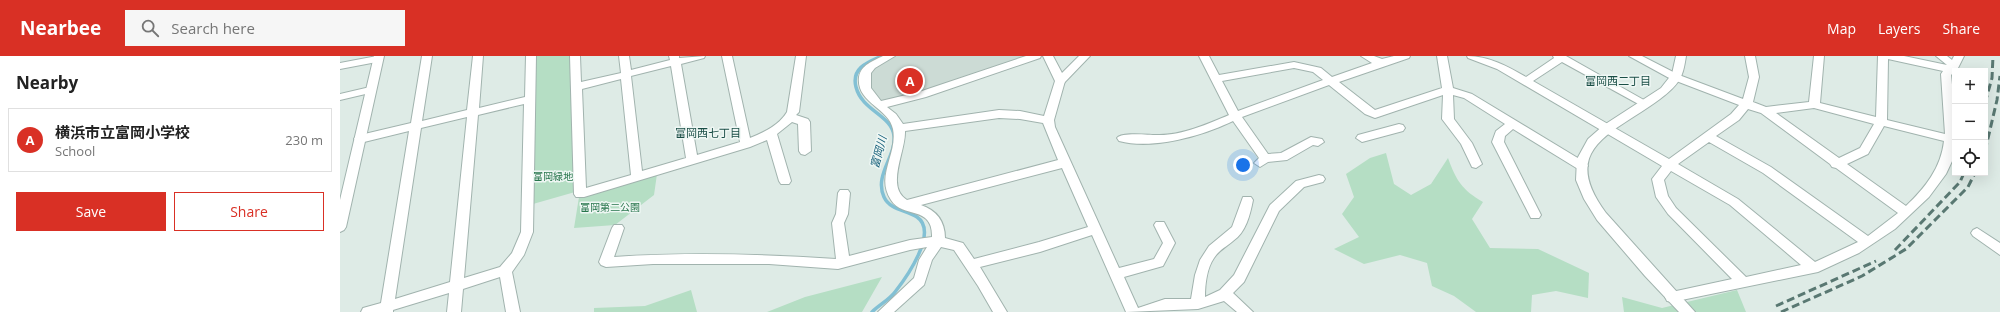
<!DOCTYPE html>
<meta charset="utf-8">
<style>
body{margin:0;font-family:"Open Sans","Noto Sans JP",sans-serif;background:#f6f6f6;color:#222}
.controls{position:absolute;right:12px;top:12px;display:grid;overflow:hidden;border-radius:0px;box-shadow:0 4px 16px #0002}
.controls button{width:36px;height:36px;display:grid;place-items:center;padding:0;border:0;border-bottom:1px solid #e0e0e0;background:#fff;color:#222;font:20px sans-serif}
.you{position:absolute;left:903px;top:109px;width:14px;height:14px;margin:-10px;border:3px solid #fff;border-radius:50%;background:#1a73e8;box-shadow:0 0 0 6px #1a73e833}
.badge{display:grid;place-items:center;width:26px;height:26px;border-radius:50%;background:#d93025;color:#fff;font-size:13px;font-weight:700}
.pin{position:absolute;translate:-50% -50%;border:2px solid #fff;box-shadow:0 1px 4px #0006}
.list{margin:0;padding:0;list-style:none}
h2{display:flex;justify-content:space-between;align-items:center;height:52px;margin:0;padding:0 16px;font-size:17px}
h2 small{font-size:13px;font-weight:400;color:#767676}
.list li{display:grid;grid-template-columns:26px 1fr auto;gap:12px;align-items:center;box-sizing:border-box;height:64px;margin:0 8px 8px;padding:0 8px;border:1px solid #e0e0e0;border-radius:0px}
.list b{display:block;font-size:15px;white-space:nowrap}
.list p{margin:0;font-size:13px;white-space:nowrap;color:#767676}
.list em{font-size:13px;font-style:normal;color:#767676}
.actions{display:flex;gap:8px;padding:12px 16px}
.actions a{flex:1;padding:9px 0;border:1px solid #d93025;border-radius:0px;text-align:center;font-size:14px;color:#d93025}
.actions .main{background:#d93025;color:#fff}
.icon{flex:none;width:22px;height:22px;fill:none;stroke:currentColor;stroke-width:2;stroke-linecap:round;stroke-linejoin:round}
.map{position:relative;flex:none;width:1660px;height:256px;overflow:hidden}
header{display:flex;align-items:center;gap:24px;box-sizing:border-box;height:56px;padding:0 20px;background:#d93025;color:#fff}
header strong{font-size:19px}
nav{display:flex;gap:22px;margin-inline-start:auto;font-size:14px}
.search{width:280px;height:36px;background:#f6f6f6;display:flex;align-items:center;gap:10px;box-sizing:border-box;padding:0 14px;border-radius:0px;color:#767676;font-size:15px}
main{display:flex}
aside{flex:1;background:#fff}
.map>svg:first-child{display:block}
</style>
<header>
<strong>Nearbee</strong>
<div class="search"><svg class="icon" aria-label="search" viewBox="0 0 24 24"><circle cx="10" cy="10" r="6"/><path d="M15 15l6 6"/></svg>Search here</div>
<nav><a>Map</a><a>Layers</a><a>Share</a></nav>
</header>
<main>
<aside>
<h2>Nearby<small></small></h2>
<ul class="list">
<li><span class="badge">A</span><div><b>横浜市立富岡小学校</b><p>School</p></div><em>230 m</em></li>
</ul>
<div class="actions"><a class="main">Save</a><a>Share</a></div>
</aside>
<div class="map">
<svg width="1660" height="256" viewBox="0 0 1660 256">
<rect width="100%" height="100%" fill="#deebe6"/>
<path fill="#ccdbd5" d="M555,0H686L579,37L541,46L529,35L532,12Z"/>
<path fill="#b5dec4" d="M195,0H230L235,136L193,148Z
M1046,97L1054,128L1071,139L1091,128L1108,102C1116,124 1122,134 1143,146L1132,163L1150,192L1198,193L1249,217L1248,242L1216,235L1192,239L1191,256H1136L1114,240L1092,230L1087,207L1060,199L1024,208L994,193L1019,181L1002,158L1014,141L1006,118L1030,102Z
M317,118L314,139L275,169L234,172L239,141Z
M542,221L522,256H427L465,241Z
M351,234L357,256H254V252L305,250Z
M1397,234L1406,256H1284L1282,241L1322,252Z"/>
<g fill="none" stroke-linecap="round" stroke-linejoin="round">
<path stroke="#82c0d4" stroke-width="3.5" d="M532,256C539,249 549,244 555,236C566,222 599,176 577,161C566,154 550,154 544,141C534,119 556,101 554,80C552,59 522,55 516,31C511,12 528,6 542,0"/>
<defs>
<path id="minor" d="M37,0L42,1L43,3L42,5L0,13V7Z
M82,0H92L82,65L127,54L133,0H143L139,52L185,41L186,0H196L193,176L184,199L172,216L180,256H166L160,221L123,233L121,256H107L109,237L53,254V256H21L23,252L41,247L69,75L20,87L14,83L16,80L71,67ZM184,48L181,176L172,197L160,211L124,222L138,59ZM127,61L110,226L55,243L81,72Z
M230,0H240L241,26L281,17L279,0H289L291,14L330,4L329,0H339V2L365,0L364,2L341,8L357,99L400,86L382,0H392L410,82C425,76 439,69 447,56L456,0H466L459,56L456,59L468,63L470,66L471,95L465,99L461,98L459,95L458,68L452,66L437,78L451,125L449,128H441L439,125L427,84L410,91L244,141H236L234,138ZM331,10L346,102L302,115L291,20ZM281,23L291,119L246,132L242,33Z
M543,0H555L535,12L531,17V32L541,45L579,36L686,0H701L700,2L586,41L547,51L556,58L563,68L659,54L680,55L704,60L715,25L720,22L724,23L725,25L714,64L715,71L779,212L814,203L823,187L814,169L816,166H824L835,187L823,210L784,221L798,252L825,243H851L855,219L860,204L869,190L892,171L903,141H911L913,144C910,159 906,176 893,185C886,191 879,194 874,202C867,212 865,228 865,241L880,234L894,219L930,149L956,125L979,119L983,120L985,123L983,126L964,131L939,155L904,226L893,237L913,256H897L884,245L858,253L786,256L752,179L700,196L640,211L667,256H653L638,230L614,194L601,191L592,204L584,229L554,256H538L574,222L579,204L587,191L570,194L498,213L429,208H313L266,211L261,209L259,206L272,172L274,169H282L284,172L274,201C348,196 422,198 496,203L492,167L496,158L498,137L500,134H508L510,137L508,158L504,167L509,200L570,184L592,181C593,149 563,163 551,144C535,120 558,98 553,73C549,52 516,47 519,21C521,9 533,5 543,0ZM659,62L680,63L703,67L718,104L567,144C545,131 566,95 565,75ZM722,112L748,171L699,186L634,203L623,187L605,182C605,165 596,154 581,149Z
M859,0H869L879,19L954,6L981,12L992,21L1032,7L1021,0H1034L1042,3L1054,0H1070L1069,2L999,26L1035,54L1102,32L1097,0H1107L1113,32L1132,38L1246,107L1248,110L1242,114L1238,113L1173,73L1165,80L1164,86L1201,159L1199,162H1191L1152,86L1156,75L1165,68L1124,42L1113,39L1114,63L1132,87L1142,108L1136,112L1132,111L1121,88L1102,63L1103,39L1035,62L1025,58L989,29L902,61L928,98L941,97L971,81L982,83L984,86L978,90L973,89L947,104L928,106L920,111L914,107L919,102L893,65C862,80 813,94 779,85L777,82C781,76 808,79 817,79C840,80 868,68 889,59ZM954,12L973,16L983,24L898,55L882,25Z
M1127,0C1149,0 1167,10 1186,21L1214,2L1213,0H1226L1311,48L1306,51L1302,50L1222,6L1193,25L1329,103L1391,58L1399,49L1331,23L1289,0H1302L1339,19L1403,43L1409,21L1405,0H1415L1419,21L1413,46L1426,51L1469,46L1474,0H1484L1480,47L1536,61L1538,0H1564L1607,9L1596,0H1607L1612,4L1614,0H1624L1618,12L1611,19L1615,57V93L1613,103L1606,118L1589,141L1555,173L1519,197L1478,216L1332,246L1327,245L1325,241L1327,237L1392,223L1328,158L1316,141L1312,123L1322,110L1157,13L1128,2ZM1548,3L1603,15L1601,18L1605,78L1547,64ZM1474,52L1534,68L1520,92L1499,102L1436,57ZM1408,53L1421,57L1490,108L1492,111L1496,112L1558,157L1528,180L1431,111L1376,80L1399,64ZM1544,70L1604,85C1601,112 1585,132 1566,150L1507,108L1528,98ZM1369,86L1423,117L1518,186L1475,206L1398,143L1338,108ZM1331,115L1390,149L1461,209L1406,221L1336,152L1328,140L1324,124Z
M30,31L35,34L34,36L0,44V38Z
M1059,68L1063,69L1065,72L1063,75L1022,86L1016,82L1018,79Z
M1637,172L1660,187V199L1633,180L1631,177L1633,174Z"/>
<path id="tertiary" d="M34,0H44L6,171L4,174L0,176V144Z
M703,0H713L722,17L739,0H750L724,27L720,28L715,25Z
M1336,0H1346C1345,6 1344,13 1342,18C1339,28 1328,37 1320,43C1275,77 1217,91 1266,157L1355,256H1339L1305,220L1257,164L1244,143L1236,124L1237,103L1248,83L1264,69L1321,32L1332,18Z"/>
</defs>
<use href="#minor" stroke="#a1b3ae" stroke-width="2"/>
<use href="#tertiary" stroke="#a1b3ae" stroke-width="2"/>
<use href="#minor" fill="#fff" fill-rule="evenodd"/>
<use href="#tertiary" fill="#fff" fill-rule="evenodd"/>
<path stroke="#597872" stroke-width="3" stroke-dasharray="8 4" stroke-linecap="butt" d="M1645,47L1652,22L1653,0
M1645,95L1657,44L1660,20
M1555,194L1620,126L1624,117
M1436,250L1536,205
M1441,256L1522,220L1566,193L1628,131L1635,117"/>
</g>
<g text-anchor="middle" dominant-baseline="central" stroke-width="3" stroke-linejoin="round" paint-order="stroke">
<g font-size="10" fill="#27754c" stroke="#eff7f4">
<text x="213" y="120">富岡緑地</text>
<text x="270" y="151">富岡第二公園</text>
</g>
<g font-size="11" fill="#1a4e46" stroke="#eff7f4">
<text x="1278" y="24">富岡西二丁目</text>
<text x="368" y="76">富岡西七丁目</text>
</g>
<g font-size="11" font-style="italic" fill="#16607a" stroke="#eff7f4">
<text transform="translate(538 96) rotate(-75)">富岡川</text>
</g>
</g>
</svg>
<div class="controls">
<button>+</button>
<button>−</button>
<button><svg class="icon" aria-label="locate" viewBox="0 0 24 24"><circle cx="12" cy="12" r="6"/><path d="M12 2v4M12 18v4M2 12h4M18 12h4"/></svg></button>
</div>
<div class="you"></div>
<div class="pin badge" style="left:570px;top:25px">A</div>
</div>
</main>
